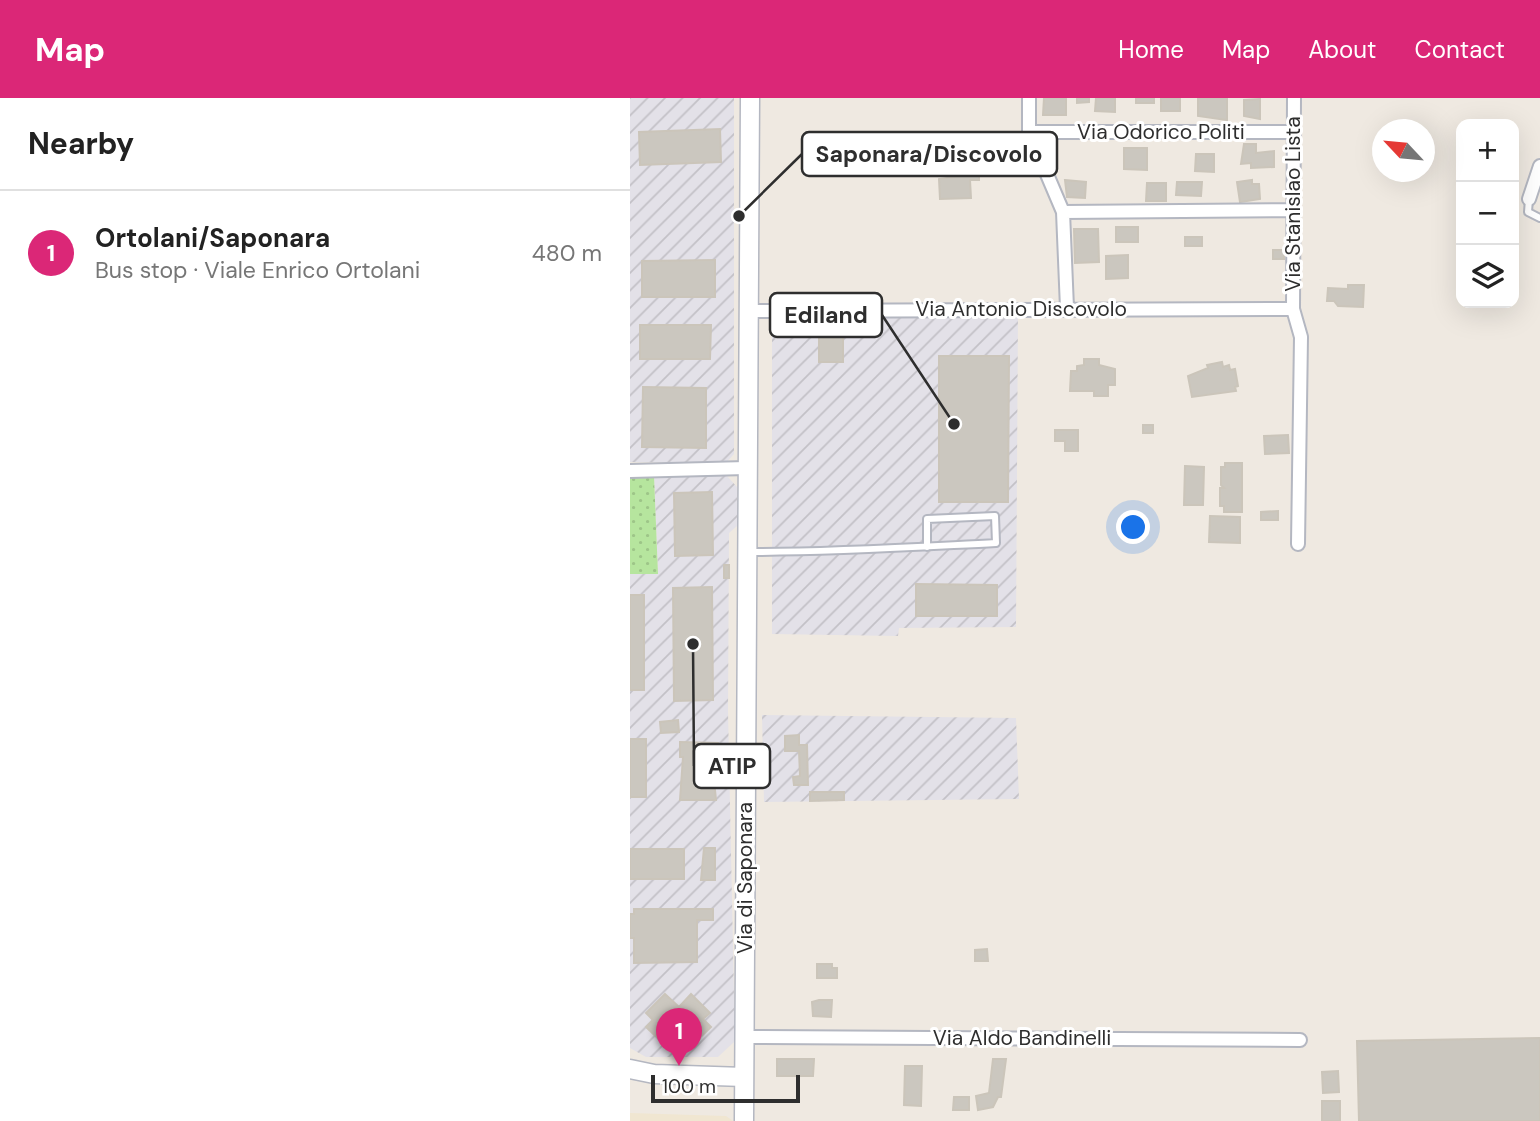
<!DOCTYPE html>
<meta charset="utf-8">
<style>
body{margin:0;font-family:"DM Sans",sans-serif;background:#f6f6f6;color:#222}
.controls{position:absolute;right:21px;top:21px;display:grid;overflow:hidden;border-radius:14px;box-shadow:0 7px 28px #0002}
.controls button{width:63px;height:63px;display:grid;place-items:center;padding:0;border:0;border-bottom:2px solid #e0e0e0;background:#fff;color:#222;font:35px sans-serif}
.compass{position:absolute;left:742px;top:21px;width:63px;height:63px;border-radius:50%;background:#fff;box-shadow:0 7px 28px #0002;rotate:296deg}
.scale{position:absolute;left:21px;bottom:18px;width:149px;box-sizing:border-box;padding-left:7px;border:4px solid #2e2e2e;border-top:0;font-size:19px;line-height:24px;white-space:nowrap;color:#2e2e2e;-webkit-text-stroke:5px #fff;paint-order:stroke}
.you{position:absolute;left:504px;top:430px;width:24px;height:24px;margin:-18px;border:5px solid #fff;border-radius:50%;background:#1a73e8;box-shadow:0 0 0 10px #1a73e833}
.badge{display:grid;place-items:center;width:46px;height:46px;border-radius:50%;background:#db2777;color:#fff;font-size:23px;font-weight:700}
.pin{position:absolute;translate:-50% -58px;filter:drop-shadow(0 2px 4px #0008)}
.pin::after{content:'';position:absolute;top:37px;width:24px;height:21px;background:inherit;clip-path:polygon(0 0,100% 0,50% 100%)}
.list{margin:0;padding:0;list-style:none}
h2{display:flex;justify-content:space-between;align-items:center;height:91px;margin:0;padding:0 28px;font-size:30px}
h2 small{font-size:23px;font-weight:400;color:#767676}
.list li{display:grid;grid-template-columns:46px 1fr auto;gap:21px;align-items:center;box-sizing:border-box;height:126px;padding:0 28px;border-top:2px solid #e0e0e0}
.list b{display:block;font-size:26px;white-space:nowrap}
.list p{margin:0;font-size:23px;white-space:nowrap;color:#767676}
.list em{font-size:23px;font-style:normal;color:#767676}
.icon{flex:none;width:38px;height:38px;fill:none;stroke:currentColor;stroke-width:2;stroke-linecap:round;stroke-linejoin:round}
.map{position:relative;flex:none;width:910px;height:1023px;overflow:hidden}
header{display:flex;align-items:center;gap:42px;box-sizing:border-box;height:98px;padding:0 35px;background:#db2777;color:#fff}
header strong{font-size:33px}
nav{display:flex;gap:38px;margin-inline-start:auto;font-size:24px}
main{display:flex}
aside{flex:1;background:#fff}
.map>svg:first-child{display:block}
</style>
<header>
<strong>Map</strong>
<nav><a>Home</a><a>Map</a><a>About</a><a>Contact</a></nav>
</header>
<main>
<aside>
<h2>Nearby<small></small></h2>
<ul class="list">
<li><span class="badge">1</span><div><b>Ortolani/Saponara</b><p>Bus stop · Viale Enrico Ortolani</p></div><em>480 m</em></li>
</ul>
</aside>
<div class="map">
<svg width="910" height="1023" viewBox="0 0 910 1023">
<defs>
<pattern id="industrial-furrows" width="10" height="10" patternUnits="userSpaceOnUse" patternTransform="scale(1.75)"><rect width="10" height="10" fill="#e3e1e8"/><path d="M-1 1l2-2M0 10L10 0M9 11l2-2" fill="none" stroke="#c3c1c7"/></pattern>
<pattern id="green-dots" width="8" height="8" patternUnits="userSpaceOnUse" patternTransform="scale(1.75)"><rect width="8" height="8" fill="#b6e59e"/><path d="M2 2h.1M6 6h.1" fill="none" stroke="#9dc588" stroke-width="1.8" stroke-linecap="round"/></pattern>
</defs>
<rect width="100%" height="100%" fill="#efe9e1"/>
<path fill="url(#industrial-furrows)" d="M0,0H104V356L96,365L0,364Z
M388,214L386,529L269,530L268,538L142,536V216Z
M24,378H97L107,389V428L99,435L98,613L105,943L88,959H16L0,950V476L28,475Z
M132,617L386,620L389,701L134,704Z"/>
<path fill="#f0e6d1" d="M0,1015L96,1018L103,1023H0Z"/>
<path fill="url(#green-dots)" d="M24,378L28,476H0V379Z"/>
<path fill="#cbc7bf" stroke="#cbc5ba" stroke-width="2" d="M414,0H436V17H413Z
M447,0H459V4L447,5Z
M466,0H485V14L465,13Z
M506,0H524V5H506Z
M531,0H550V13H531Z
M568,0H597V22L568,18Z
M630,1V21L614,18V2Z
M90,31L91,64L10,67L9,34Z
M614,46H626V55L644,53V69L621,70V65L611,66Z
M494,50H517V72L494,71Z
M566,56H584V74L565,73Z
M349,74V82H340L341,100L310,101L309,81L331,78V75Z
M435,82L456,84L455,100L437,99Z
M622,82V86H629L630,101L610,104L607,84Z
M547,84H572L571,98L546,97Z
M517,85H536V103H516Z
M486,129H508V144H486Z
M444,131H468L469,164L445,165Z
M555,139H572V148H555Z
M643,152H654V161H643Z
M498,157V180L476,181V158Z
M85,162V199H12V163Z
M718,187H734L733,209L708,208L704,203H697L698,190L718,191Z
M10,227H81L80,261H10Z
M189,236H213V264H189Z
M309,258H379L378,404H309Z
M454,261H469V267L485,271V287H478V298H464V293H440L441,273H447V268L454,267Z
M592,264L593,269L599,267L600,272L605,271L608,288L605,289L606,293L562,299L558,278L578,270L577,267Z
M13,289L76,290V350L12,349Z
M513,327H523V335H513Z
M425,332H448V353H435V343H425Z
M658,337L659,355L635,356L634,338Z
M595,365H612V414H594V408H590V390H594L591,387V369H595Z
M555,368L574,369L573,407H554Z
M82,394L83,457L45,458L44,395Z
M648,413V422H631V414Z
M580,418L610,419V445L579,444Z
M94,467H99V480H94Z
M286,486L367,487V518H286Z
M82,489L83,602L44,603L43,490Z
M0,497H14V592H0Z
M48,622L49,634L31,635L30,624Z
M169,637V647H177L178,687H164L163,679L170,678L169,653H155V638Z
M0,641H16V699H0Z
M50,644L88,645V662H82L86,702H50L53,659H50Z
M180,694H214V702L180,703Z
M74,750H85V782H71Z
M0,751H54V781H0Z
M4,811H83V822H67V864L4,865V840H0V816H4Z
M357,851L358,863H345V852Z
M187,866H202V870H207V880H187Z
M35,896L49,909L61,896L80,915L73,921L81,929L61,948L49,936L37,949L16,929L23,922L16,915Z
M189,902H202L201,919L183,918L182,904Z
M910,940V1023H729L727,943Z
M147,961H184L183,978H147Z
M363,961H376L371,999H368L363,1009L348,1012L346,998L359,995Z
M275,968H292L291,1008L274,1007Z
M708,973L709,994L693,995L692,974Z
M324,999H339V1012H323Z
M692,1003H710V1023H692Z"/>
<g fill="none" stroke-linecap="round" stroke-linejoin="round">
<defs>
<path id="lane" d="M899,101L898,114L910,120
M121,454C203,454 284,449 366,445L365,418L297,421V449"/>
<path id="street" d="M399,0V34L433,114L437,210
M664,0L663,211L671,239L668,446
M399,34H664
M899,101L910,68
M433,114L662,112
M119,213L663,211
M0,373L116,370
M114,939L670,942"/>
<path id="secondary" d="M0,971L24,976L114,979
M114,1023L120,0"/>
</defs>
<use href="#lane" stroke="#b4b7c1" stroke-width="10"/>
<use href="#street" stroke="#b4b7c1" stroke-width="16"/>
<use href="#secondary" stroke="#b4b7c1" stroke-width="21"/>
<use href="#lane" stroke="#fff" stroke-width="6"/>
<use href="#street" stroke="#fff" stroke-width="12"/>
<use href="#secondary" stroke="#fff" stroke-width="18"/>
</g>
<g text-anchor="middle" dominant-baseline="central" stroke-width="6" stroke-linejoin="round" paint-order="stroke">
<g font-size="21" fill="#2e2e2e" stroke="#fff">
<text x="531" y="34">Via Odorico Politi</text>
<text transform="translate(663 106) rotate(-90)">Via Stanislao Lista</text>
<text x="391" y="211">Via Antonio Discovolo</text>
<text transform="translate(115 780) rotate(-90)">Via di Saponara</text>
<text x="392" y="940">Via Aldo Bandinelli</text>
</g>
</g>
<path fill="none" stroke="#2e2e2e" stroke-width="2.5" d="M109 118L172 56M324 326L252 217M63 546L64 668"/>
<g fill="#2e2e2e" stroke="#fff" stroke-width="2.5">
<circle cx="109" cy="118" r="7"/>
<circle cx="324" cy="326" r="7"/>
<circle cx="63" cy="546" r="7"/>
</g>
<g fill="#fff" stroke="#2e2e2e" stroke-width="2.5">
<rect x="172" y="34" width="255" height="44" rx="7"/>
<rect x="140" y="195" width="112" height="44" rx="7"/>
<rect x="64" y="646" width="76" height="44" rx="7"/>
</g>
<g font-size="23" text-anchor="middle" font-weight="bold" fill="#2e2e2e">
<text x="299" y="64">Saponara/Discovolo</text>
<text x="196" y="225">Ediland</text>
<text x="102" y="676">ATIP</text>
</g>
</svg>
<div class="controls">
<button>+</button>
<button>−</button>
<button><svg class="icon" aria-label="layers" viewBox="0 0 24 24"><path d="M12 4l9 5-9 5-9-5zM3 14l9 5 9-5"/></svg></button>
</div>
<svg class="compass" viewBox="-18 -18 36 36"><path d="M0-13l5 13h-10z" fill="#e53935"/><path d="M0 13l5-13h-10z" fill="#767676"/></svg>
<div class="scale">100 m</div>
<div class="you"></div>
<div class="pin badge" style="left:49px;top:968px">1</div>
</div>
</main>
